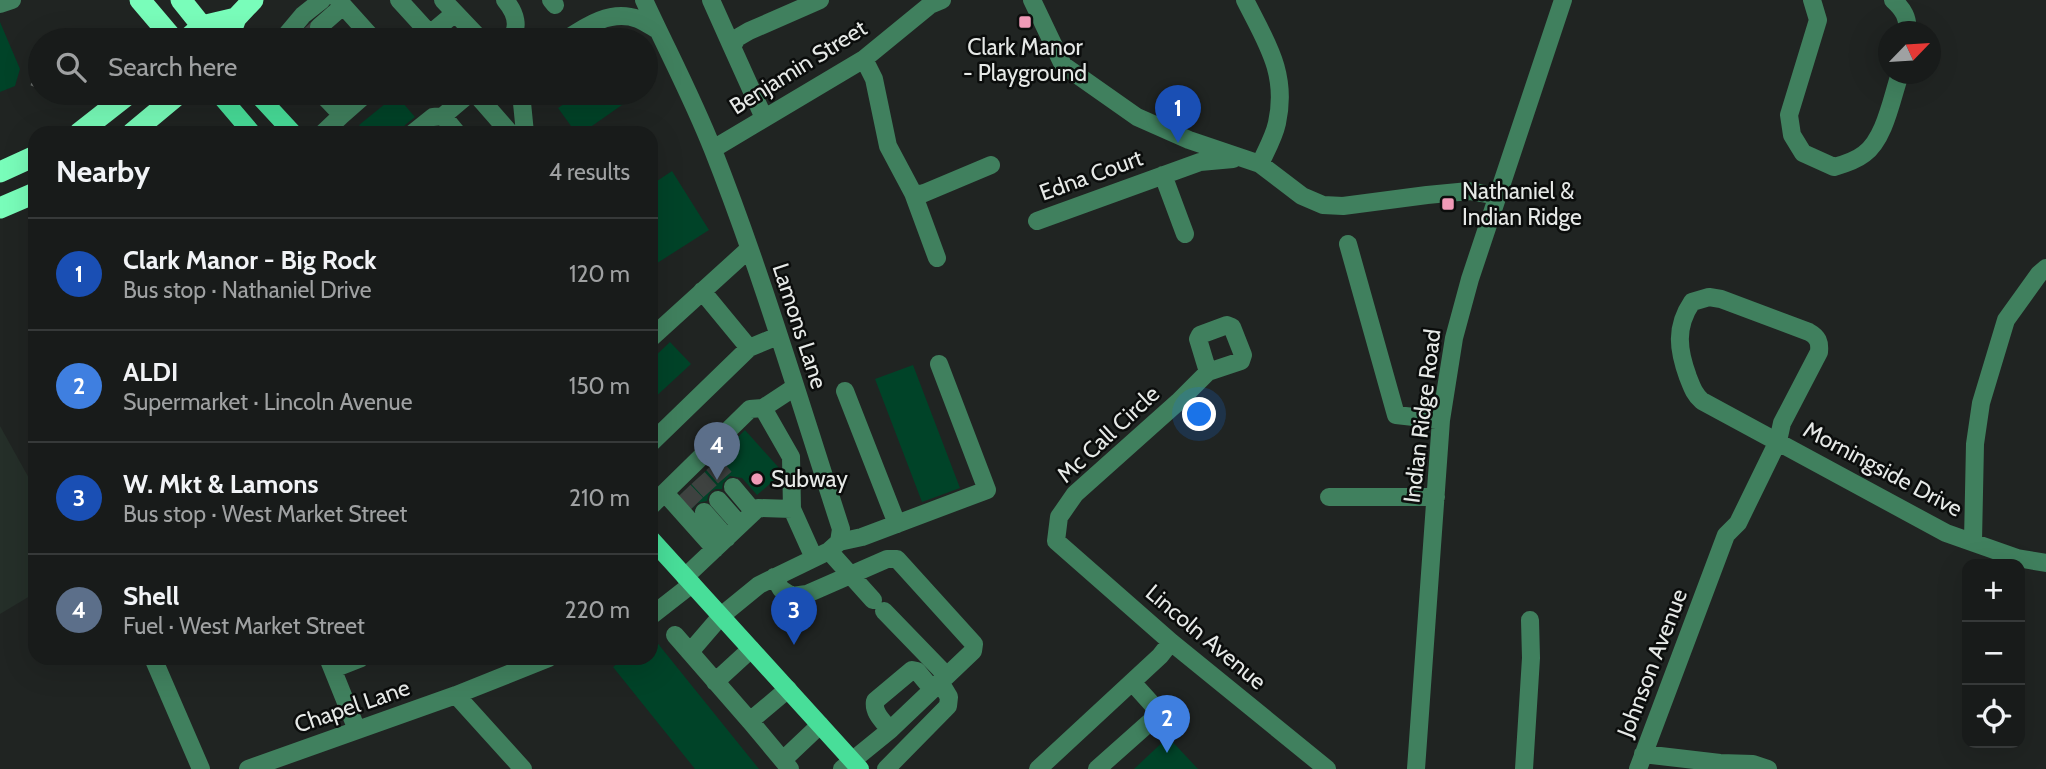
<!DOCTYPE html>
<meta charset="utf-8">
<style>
body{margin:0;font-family:Cabin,sans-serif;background:#252827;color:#f1f3f6}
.controls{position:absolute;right:21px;bottom:21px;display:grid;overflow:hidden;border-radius:14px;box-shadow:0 7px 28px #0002}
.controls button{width:63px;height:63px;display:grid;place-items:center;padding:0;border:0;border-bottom:2px solid #363939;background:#181b1a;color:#f1f3f6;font:35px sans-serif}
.compass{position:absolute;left:1878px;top:21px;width:63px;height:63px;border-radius:50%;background:#181b1a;box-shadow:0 7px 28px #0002;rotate:65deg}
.you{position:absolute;left:1200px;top:415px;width:24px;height:24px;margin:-18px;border:5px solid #fff;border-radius:50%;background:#1a73e8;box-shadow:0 0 0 10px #1a73e833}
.badge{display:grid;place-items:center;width:46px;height:46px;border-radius:50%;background:#f09ab7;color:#fff;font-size:23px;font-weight:700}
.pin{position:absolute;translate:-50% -58px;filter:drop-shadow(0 2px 4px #0008)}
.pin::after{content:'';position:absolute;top:37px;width:24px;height:21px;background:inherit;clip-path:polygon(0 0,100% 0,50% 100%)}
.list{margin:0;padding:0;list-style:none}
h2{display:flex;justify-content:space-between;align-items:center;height:91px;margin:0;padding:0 28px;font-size:30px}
h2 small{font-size:23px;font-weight:400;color:#9fa1a2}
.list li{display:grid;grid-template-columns:46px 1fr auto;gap:21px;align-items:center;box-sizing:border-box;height:112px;padding:0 28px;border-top:2px solid #363939}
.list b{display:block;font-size:26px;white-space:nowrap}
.list p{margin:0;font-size:23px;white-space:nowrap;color:#9fa1a2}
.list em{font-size:23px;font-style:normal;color:#9fa1a2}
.icon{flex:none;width:38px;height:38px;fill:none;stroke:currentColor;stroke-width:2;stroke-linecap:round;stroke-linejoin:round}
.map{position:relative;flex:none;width:2046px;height:769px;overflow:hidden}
.search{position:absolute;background:#181b1a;box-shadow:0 7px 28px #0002;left:28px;top:28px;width:630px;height:77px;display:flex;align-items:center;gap:18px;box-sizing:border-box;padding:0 24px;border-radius:38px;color:#9fa1a2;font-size:26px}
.panel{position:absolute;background:#181b1a;box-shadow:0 7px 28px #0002;left:28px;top:126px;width:630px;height:539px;border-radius:21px}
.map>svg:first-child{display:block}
</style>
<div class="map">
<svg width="2046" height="769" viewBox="0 0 2046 769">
<rect width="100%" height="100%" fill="#202422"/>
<path fill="#252f29" d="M0,426L35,489V593L0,614Z"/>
<path fill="#004328" d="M0,22L20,69L15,86L0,92Z
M580,93H639L582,133H576L558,108Z
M396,95L415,117L405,125L402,133H367L359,125Z
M672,171L709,230L651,267V185Z
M670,342L691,364L651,401V360Z
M913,365L960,488L922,502L875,379Z
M745,430L780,469V475L757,495L742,478L730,476L723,483L722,489H716L711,491L708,496L707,501L697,503L693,508L681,494L722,456L721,454Z
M651,635L759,769H695L613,667L624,658H651Z
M1168,737L1198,769H1134Z"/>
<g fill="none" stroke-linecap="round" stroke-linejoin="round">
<path stroke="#3e4240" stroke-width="18" stroke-dasharray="18 9" stroke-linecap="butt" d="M305,40L319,27
M713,464L733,487
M698,478L718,500
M684,491L704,512"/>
<path stroke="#686c6a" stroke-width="2.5" stroke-dasharray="5 3.5" stroke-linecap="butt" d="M31,84L40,88"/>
<path stroke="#40805e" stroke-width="18" d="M338,0L374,40
M399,0L430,34L455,13
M443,0L481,40
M505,0C515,12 521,28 509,40
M551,0L555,5
M644,0C667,50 693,99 713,150C762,274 800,403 841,529L839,542L829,551L759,585L721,616L690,652
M711,0L732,47
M1032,0L1063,65L1137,117L1189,140L1260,164L1302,196L1323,205L1343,206L1427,195L1469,191L1498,196
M1245,0C1266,42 1288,73 1277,123C1274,137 1266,151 1260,164
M1812,0L1818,20L1789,115L1792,135L1803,153L1834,167C1845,164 1855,161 1864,154C1885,139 1892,97 1900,74
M1893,0C1903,9 1909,18 1907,32
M0,4L12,0
M319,27L343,6
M282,40L303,15L322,0
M565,40C586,26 611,9 638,19C645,22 652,27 658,30
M864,59L874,79L888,146L913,193L922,194L991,165
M321,93L342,115L367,93
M521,93L525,133
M443,116L469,94L475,93L510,133
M764,118L732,47L737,38L749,31L820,0
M323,133L342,115
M413,133L433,117L443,116L457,133
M713,149L864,59L930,5L942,0
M1163,175L1185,234
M913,193L937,258
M1037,221L1200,162L1233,159
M1348,244L1396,415L1441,420
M702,291L749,348
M651,338L749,249
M1208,372L1198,339L1200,335L1227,325L1232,327L1243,355L1241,361L1208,372L1178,402L1075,494L1059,517L1056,541L1171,642L1327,769
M845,391L897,524
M763,408L791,457L792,509L814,558
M651,443L749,348L778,336
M733,487L754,512
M665,493L715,549
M1329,497H1436
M718,500L740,525
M651,506L750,409L763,408L795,387
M704,512L727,538
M1973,541L1975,444L1981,403L2006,320L2039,274L2046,268
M839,542L862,537L987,490L939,364
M829,551L873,600
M685,577L758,508L792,509
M774,577L781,589L792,596L807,594L887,559H897L974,644L973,651L890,730L842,769
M884,611L946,675
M651,616L692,584
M675,635L750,721L788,689
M153,658L201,769
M328,658L357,730
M333,669L361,658
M715,682L751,649
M456,695L523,769
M750,721L790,769
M890,730C883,721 873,713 875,701L912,670L917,671L932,689
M1643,754L1720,763L1753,764L1768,769
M783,760L820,725
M248,769L456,695L549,658
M886,769L948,706L949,697L940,682
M1038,769L1160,656L1171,642
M1097,769L1160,713L1132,682
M1416,769L1441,420L1454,338L1470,279L1563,0
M1524,769L1531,658L1530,620
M1638,769L1726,535L1738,523L1778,441L1782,423L1819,352C1820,342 1818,337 1809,332L1721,299L1709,297L1692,302C1675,327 1678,350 1688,377C1692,387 1694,394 1702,401L1946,533L2017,558L2046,563"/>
<path stroke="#48de99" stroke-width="18" d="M218,93L252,133
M256,93L293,133
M651,539L860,769"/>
<path stroke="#79fdba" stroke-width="21" d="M140,0L174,40
M181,0L213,40
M186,40L202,26L236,18
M228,40L236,18L253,0
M79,133L130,93
M132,133L180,93
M0,172L35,156
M0,208L35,193"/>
</g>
<g fill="#f09ab7" stroke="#0b0d0c" stroke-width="2.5">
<rect x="1018" y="15" width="14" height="14" rx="3.5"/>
<rect x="1441" y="197" width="14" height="14" rx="3.5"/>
<circle cx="757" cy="479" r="7"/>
</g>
<g text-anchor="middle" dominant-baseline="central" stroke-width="5" stroke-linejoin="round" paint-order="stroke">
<g font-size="23" fill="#e6e9e7" stroke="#0b0d0c" text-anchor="start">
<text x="1025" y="47" text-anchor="middle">Clark Manor<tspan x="1025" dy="26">- Playground</tspan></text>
<text x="1462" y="191">Nathaniel &amp;<tspan x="1462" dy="26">Indian Ridge</tspan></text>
<text x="771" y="479">Subway</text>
</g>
<g font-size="23" fill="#e6e9e7" stroke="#0b0d0c">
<text transform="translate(798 67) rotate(-32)">Benjamin Street</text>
<text transform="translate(1091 175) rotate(-20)">Edna Court</text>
<text transform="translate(800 326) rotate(72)">Lamons Lane</text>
<text transform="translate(1422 416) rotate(-83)">Indian Ridge Road</text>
<text transform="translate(1108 434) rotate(-43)">Mc Call Circle</text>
<text transform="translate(1883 469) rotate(28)">Morningside Drive</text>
<text transform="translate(1206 637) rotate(40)">Lincoln Avenue</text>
<text transform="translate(1652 663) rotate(-69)">Johnson Avenue</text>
<text transform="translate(352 706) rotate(-19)">Chapel Lane</text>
</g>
</g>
</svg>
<div class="controls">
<button>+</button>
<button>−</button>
<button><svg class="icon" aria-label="locate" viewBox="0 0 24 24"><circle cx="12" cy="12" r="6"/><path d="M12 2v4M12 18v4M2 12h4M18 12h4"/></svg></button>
</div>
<svg class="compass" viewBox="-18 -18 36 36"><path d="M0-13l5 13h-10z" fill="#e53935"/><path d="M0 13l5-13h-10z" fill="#9fa1a2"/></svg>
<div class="you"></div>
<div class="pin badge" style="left:1178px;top:143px;background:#1a4fb4">1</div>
<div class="pin badge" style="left:1167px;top:753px;background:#3f7fe0">2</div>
<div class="pin badge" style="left:794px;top:645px;background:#1a4fb4">3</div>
<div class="pin badge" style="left:717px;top:480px;background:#5c6f8a">4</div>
<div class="search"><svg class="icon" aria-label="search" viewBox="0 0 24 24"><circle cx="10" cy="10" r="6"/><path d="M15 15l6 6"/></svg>Search here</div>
<section class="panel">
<h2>Nearby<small>4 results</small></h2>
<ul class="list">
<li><span class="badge" style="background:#1a4fb4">1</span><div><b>Clark Manor - Big Rock</b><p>Bus stop · Nathaniel Drive</p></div><em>120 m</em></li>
<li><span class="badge" style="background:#3f7fe0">2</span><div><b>ALDI</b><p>Supermarket · Lincoln Avenue</p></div><em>150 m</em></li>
<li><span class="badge" style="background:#1a4fb4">3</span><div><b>W. Mkt &amp; Lamons</b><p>Bus stop · West Market Street</p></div><em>210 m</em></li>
<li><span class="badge" style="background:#5c6f8a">4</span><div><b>Shell</b><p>Fuel · West Market Street</p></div><em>220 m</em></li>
</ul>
</section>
</div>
